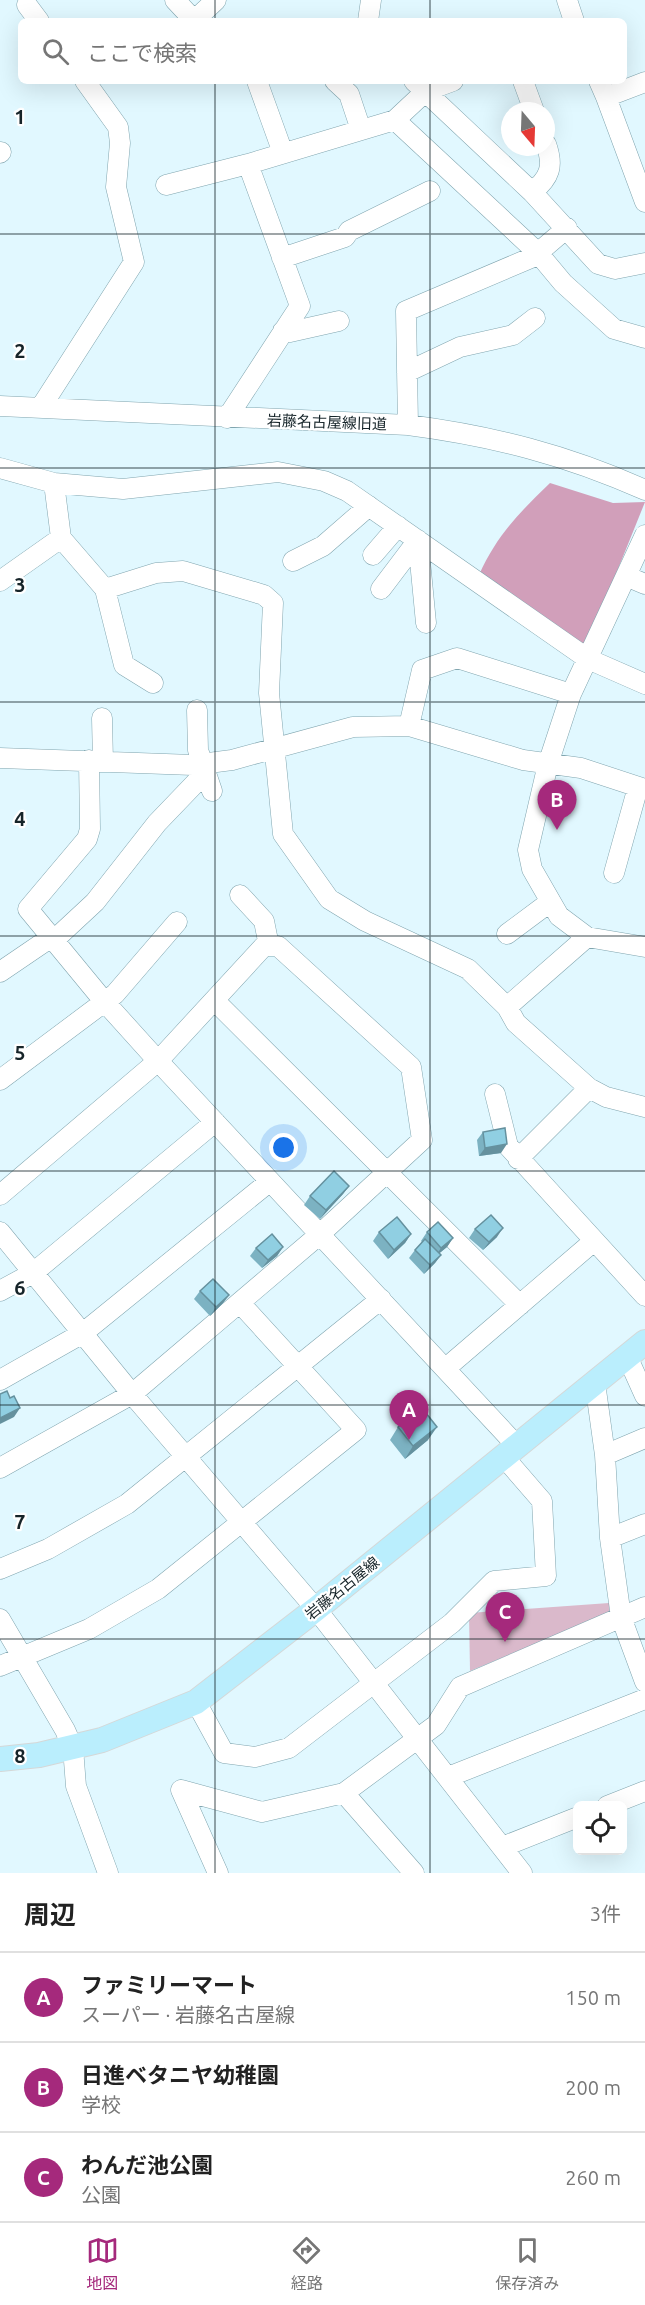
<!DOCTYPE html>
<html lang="ja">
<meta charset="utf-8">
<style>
body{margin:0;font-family:Ubuntu,"Noto Sans JP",sans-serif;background:#f2f2f2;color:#222}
.controls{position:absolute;right:18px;bottom:18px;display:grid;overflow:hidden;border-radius:9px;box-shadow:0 6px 24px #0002}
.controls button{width:54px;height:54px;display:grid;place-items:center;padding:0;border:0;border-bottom:2px solid #e0e0e0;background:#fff;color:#222;font:30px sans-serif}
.compass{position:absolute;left:501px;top:102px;width:54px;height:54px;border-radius:50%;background:#fff;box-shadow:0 6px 24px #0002;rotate:161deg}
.you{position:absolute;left:284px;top:1148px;width:21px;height:21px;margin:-15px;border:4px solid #fff;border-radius:50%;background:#1a73e8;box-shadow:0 0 0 9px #1a73e833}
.badge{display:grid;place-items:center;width:39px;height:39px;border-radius:50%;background:#a5297c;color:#fff;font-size:20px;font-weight:700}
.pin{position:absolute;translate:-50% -50px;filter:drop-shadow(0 2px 3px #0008)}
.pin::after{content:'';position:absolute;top:32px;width:21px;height:18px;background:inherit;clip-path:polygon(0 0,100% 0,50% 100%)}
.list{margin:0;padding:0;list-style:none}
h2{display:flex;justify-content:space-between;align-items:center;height:78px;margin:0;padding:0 24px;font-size:26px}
h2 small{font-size:20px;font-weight:400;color:#767676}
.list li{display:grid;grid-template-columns:39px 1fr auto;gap:18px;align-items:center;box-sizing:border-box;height:90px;padding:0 24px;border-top:2px solid #e0e0e0}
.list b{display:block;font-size:22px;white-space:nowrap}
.list p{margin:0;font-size:20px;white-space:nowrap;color:#767676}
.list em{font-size:20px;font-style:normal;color:#767676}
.icon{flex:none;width:33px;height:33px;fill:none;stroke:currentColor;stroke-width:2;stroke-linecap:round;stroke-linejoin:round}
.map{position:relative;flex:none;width:645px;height:1873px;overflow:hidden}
.search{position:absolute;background:#fff;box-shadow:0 6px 24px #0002;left:18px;right:18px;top:18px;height:66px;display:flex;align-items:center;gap:15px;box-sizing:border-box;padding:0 21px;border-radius:9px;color:#767676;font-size:22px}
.sheet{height:348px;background:#fff}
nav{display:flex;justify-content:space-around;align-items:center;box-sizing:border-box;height:84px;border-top:2px solid #e0e0e0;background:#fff;font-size:16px;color:#767676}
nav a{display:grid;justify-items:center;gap:3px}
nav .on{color:#a5297c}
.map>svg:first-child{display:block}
</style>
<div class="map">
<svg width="645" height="1873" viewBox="0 0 645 1873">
<rect width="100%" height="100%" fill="#e1f8ff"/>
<path fill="#dab9cb" d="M609,1603L610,1613L470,1671L469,1613Z"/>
<path fill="#d19fba" d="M550,483L613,503L645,502L599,616L584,644L523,608L479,575C497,535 519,513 550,483Z"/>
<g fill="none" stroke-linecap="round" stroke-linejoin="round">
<defs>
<path id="minor" d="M175,0L189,15L198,17L216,0
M567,0L574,21
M27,5L39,21
M368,21L371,0
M257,81L283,153
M335,81L349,94L361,130
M414,81L532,192L598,264L615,269L645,263
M523,81L534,111
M599,81L606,97L645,82
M606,97L645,202
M395,120L538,253L563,283L614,329L645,338
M0,153L1,152
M248,164L395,120L426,91L453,81
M166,185L248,164L300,306L227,418
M532,192C550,178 554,166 546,144
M282,258L345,237L349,231L430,191
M283,331L290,332L339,321
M407,372L460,347L513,335L535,318
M0,406L408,425C493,436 567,455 645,490
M41,407L134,262L116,187L120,143L118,127L85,81
M408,425L406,311L533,257L567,228
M0,468L54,483L123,489L278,472L324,481L347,491L588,659L645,684
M54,483L61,538L105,589L156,573L183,571L264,595L273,603L269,693L283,834L329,899L365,921L468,969L507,1007L516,1023L589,1088L606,1097L645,1107
M418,540L426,623
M373,555L398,526
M293,561L323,546L369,506
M626,576L645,584
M0,581L61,538
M105,589L124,665L153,683
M381,589L412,548L418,545
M197,710L198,750L212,791
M102,718L103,762
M409,726L422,670L457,658L571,694
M0,758L193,765L232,760L353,727L409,726L523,760L581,768L645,789
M89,760L90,829L87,839L28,909L103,1000L158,1061L517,1446
M614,873L638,787
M240,895L264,921L269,946
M507,934L550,902
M587,937L645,947
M53,941L95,902L157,823L205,773
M0,972L50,938
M215,1001L520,1305
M507,1007L587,937L559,916L532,869L528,850L548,764L571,694L645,535
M0,1080L115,994L177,922
M495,1094L508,1146L645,1296
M518,1159L589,1088
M0,1195L158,1061L264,946H278L411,1067L422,1140L319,1235L132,1394L0,1468
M0,1232L132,1394L316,1609L522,1873
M0,1291L33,1273L215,1122
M627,1356L645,1396
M446,1368L594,1241
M0,1380L83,1333L269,1182
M595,1383L605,1455L610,1538L621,1617L645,1682
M605,1455L645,1438
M610,1538L645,1524
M0,1569L48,1549L127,1504L381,1299
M0,1619L65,1730L73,1748L76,1786L108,1873
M0,1666L89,1629L158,1589L356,1430L240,1303
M196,1702L224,1753L255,1757L289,1748L452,1623L494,1581L546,1576L542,1501L504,1457
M448,1777L645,1699
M181,1790L262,1812L344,1793L436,1725L460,1687L645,1607
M181,1790L218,1873
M344,1793L414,1873
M607,1806L645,1791
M502,1847L578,1817"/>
<path id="major" d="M0,1759L39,1755L102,1740L196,1702L316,1609L645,1342"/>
</defs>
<use href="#minor" stroke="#80a5af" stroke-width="21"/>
<use href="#major" stroke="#d5d8d8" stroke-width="26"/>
<use href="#minor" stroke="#fff" stroke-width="20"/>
<use href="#major" stroke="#baeefd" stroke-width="24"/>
</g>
<path fill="#7cb2c2" d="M483,1132L501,1153L479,1156L477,1140Z
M349,1186L343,1194L320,1219L304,1205L310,1196Z
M475,1229L497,1237L483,1250L469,1238Z
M379,1232L411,1234L405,1243L388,1259L373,1241Z
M427,1232L453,1238L447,1247L439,1253L441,1255L435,1263L424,1274L409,1258L415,1250L422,1242L421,1241Z
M283,1247L277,1256L262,1268L250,1256L256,1248Z
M200,1291L229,1295L223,1303L210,1316L194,1299Z
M398,1427L428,1440L405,1459L390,1440Z"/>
<path fill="#65919e" d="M507,1144L501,1153L479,1156L485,1148Z
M349,1186L343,1194L320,1219L326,1210Z
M503,1228L497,1237L483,1250L489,1242Z
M411,1234L405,1243L388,1259L394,1250Z
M453,1238L447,1247L435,1257L441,1248Z
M283,1247L277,1256L262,1268L268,1260Z
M441,1255L435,1263L424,1274L430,1265Z
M229,1295L223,1303L210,1316L216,1307Z
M20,1408L14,1417L0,1424V1418Z
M437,1427L428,1440L405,1459L413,1446Z"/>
<path fill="#90cfe2" stroke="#65919e" stroke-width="1.5" d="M505,1128L507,1144L485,1148L483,1132Z
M334,1171L349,1186L326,1210L310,1196Z
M491,1215L503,1228L489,1242L475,1229Z
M397,1217L411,1234L394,1250L379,1232Z
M438,1222L453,1238L441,1248L427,1232Z
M272,1234L283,1247L268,1260L256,1248Z
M425,1239L441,1255L430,1265L415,1250Z
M213,1279L229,1295L216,1307L200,1291Z
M7,1391L10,1398L14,1396L20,1408L0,1418V1394Z
M422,1408L437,1427L413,1446L398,1427Z"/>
<path fill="none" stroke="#162429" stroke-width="1.5" stroke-opacity="0.55" d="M215,0V21M430,0V21M215,81V1873M430,81V1873M0,234H645M0,468H645M0,702H645M0,936H645M0,1171H645M0,1405H645M0,1639H645"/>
<g text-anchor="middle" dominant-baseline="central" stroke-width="4.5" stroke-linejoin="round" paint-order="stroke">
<g font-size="15" fill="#162429" stroke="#fff">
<text transform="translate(327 422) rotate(2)">岩藤名古屋線旧道</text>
<text transform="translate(342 1588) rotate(-39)">岩藤名古屋線</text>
</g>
</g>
<g font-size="20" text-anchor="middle" font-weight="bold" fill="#162429" stroke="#fff" stroke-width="4.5" stroke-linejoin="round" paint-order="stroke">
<text x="20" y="124">1</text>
<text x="20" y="358">2</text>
<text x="20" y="592">3</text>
<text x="20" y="826">4</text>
<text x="20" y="1060">5</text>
<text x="20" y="1295">6</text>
<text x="20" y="1529">7</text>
<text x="20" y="1763">8</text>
</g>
</svg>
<div class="controls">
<button><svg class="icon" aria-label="locate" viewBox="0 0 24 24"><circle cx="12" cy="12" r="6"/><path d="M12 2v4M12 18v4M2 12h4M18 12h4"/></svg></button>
</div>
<svg class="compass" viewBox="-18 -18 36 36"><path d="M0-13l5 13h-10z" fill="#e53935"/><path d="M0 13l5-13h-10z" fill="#767676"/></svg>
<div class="you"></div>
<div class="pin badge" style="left:409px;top:1440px">A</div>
<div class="pin badge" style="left:557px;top:830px">B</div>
<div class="pin badge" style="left:505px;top:1642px">C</div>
<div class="search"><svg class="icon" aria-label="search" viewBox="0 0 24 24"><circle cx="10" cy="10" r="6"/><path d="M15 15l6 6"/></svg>ここで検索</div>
</div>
<section class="sheet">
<h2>周辺<small>3件</small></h2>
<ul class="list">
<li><span class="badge">A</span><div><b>ファミリーマート</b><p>スーパー · 岩藤名古屋線</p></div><em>150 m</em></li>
<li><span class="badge">B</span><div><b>日進ベタニヤ幼稚園</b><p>学校</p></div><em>200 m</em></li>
<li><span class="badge">C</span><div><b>わんだ池公園</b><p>公園</p></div><em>260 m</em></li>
</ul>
</section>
<nav>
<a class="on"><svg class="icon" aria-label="map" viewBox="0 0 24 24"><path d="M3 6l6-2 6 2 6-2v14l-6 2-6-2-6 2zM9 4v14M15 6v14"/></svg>地図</a>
<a><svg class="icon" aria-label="directions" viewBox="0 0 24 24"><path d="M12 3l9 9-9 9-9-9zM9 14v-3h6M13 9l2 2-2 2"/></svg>経路</a>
<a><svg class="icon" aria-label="saved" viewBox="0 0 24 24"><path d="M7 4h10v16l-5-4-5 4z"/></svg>保存済み</a>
</nav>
